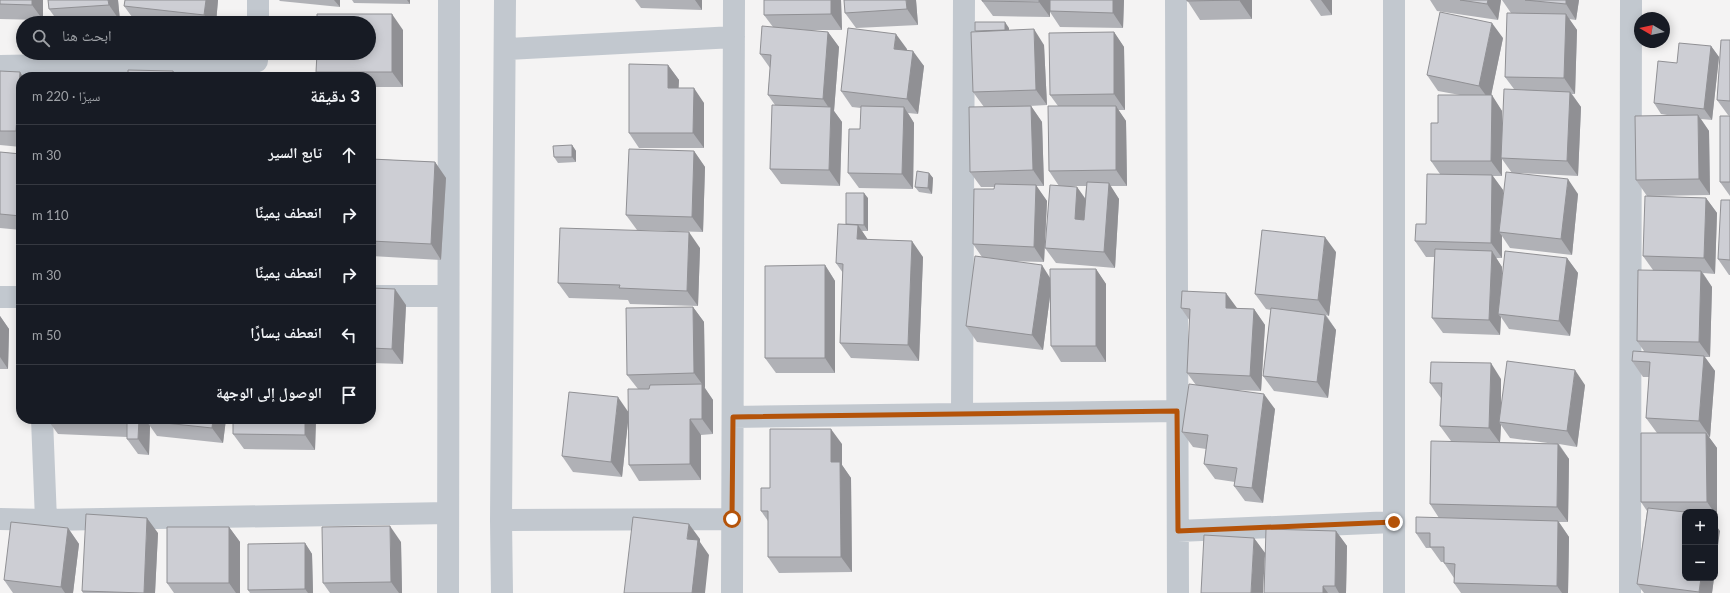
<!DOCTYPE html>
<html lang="ar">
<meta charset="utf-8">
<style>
body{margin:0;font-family:Lato,"Noto Naskh Arabic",sans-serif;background:#242831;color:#f1f3f6;direction:rtl}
.controls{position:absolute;right:12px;bottom:12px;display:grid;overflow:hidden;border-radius:8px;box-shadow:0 2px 10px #0003}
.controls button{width:36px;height:36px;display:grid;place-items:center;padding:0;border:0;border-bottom:1px solid #363941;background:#171b24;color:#f1f3f6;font:20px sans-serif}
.compass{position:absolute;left:1634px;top:12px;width:36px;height:36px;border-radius:50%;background:#171b24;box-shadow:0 2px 10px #0003;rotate:279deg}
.stop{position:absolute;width:12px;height:12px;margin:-9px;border:3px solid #b45309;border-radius:50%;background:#fff}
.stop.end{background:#b45309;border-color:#fff;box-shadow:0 1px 4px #0008}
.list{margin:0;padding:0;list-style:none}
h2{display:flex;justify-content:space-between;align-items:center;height:52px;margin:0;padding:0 16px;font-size:17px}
h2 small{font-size:13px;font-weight:400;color:#9ea1a6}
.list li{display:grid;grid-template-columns:26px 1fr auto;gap:12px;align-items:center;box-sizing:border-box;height:60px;padding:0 16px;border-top:1px solid #363941}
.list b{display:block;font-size:15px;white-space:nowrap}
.list em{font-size:13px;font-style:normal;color:#9ea1a6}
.icon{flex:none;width:22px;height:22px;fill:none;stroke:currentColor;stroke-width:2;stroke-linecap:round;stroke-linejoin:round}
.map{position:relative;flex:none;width:1730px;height:593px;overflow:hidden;direction:ltr}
.search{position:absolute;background:#171b24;box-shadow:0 2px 10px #0003;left:16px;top:16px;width:360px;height:44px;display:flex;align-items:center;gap:10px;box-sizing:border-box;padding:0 14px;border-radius:22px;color:#9ea1a6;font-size:15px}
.panel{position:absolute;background:#171b24;box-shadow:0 2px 10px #0003;left:16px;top:72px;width:360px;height:352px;border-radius:16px;direction:rtl}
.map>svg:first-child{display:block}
</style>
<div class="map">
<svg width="1730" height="593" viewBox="0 0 1730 593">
<rect width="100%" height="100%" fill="#f4f3f3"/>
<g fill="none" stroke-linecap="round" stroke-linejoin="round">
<path stroke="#c2c8cf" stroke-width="22" d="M1176,0L1178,593
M258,23V0
M506,49L734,37
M0,66L257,61
M371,296H448
M0,297H21
M962,414L964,0
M733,417L1177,411
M42,419L46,520
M0,519L46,520L448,513
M501,520L732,519
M1178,531L1394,522
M448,593L449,0
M502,593L501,520L505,0
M732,593L734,0
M1394,593V0
M1630,593L1631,0"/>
</g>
<path fill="#b0b1b6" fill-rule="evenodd" d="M0,0H43V20L0,19Z
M48,0H118L120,21L79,23H59L49,9Z
M125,0H218L216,23H150L135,21L124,6Z
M279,0H340V7L280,1Z
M352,0H410V4L354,3Z
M635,0H702V10L641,8Z
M841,0L842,30H807L828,32L839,47L834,111L842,122L840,186L781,184L770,169L775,105L768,95L770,68L760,54L773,27L764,15Z
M916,0L918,25L856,28L845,13Z
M1124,0L1123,28L1060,27L1050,12V17L993,16L982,1Z
M1187,0H1252V19L1200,20Z
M1310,0H1332V15L1321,16Z
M1430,0H1501L1498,20L1437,11Z
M1502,0H1579L1576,20L1569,19L1577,30L1575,94H1572L1581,107L1578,176L1519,173L1578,194L1572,255L1510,248L1502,236V258H1496L1502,267V280L1567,258L1578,273L1570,336L1509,329L1501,317L1500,335L1443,333L1432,318L1434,257H1426L1415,241L1426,224L1440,174L1431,161L1438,123L1460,95L1438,91L1427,75L1503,38L1491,95L1502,111V130L1514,89L1505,77L1516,13H1511ZM1502,159L1512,173L1503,204V190L1493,176H1502Z
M1009,28V30L1044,45L1047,105L1013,107L1031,106L1042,122L1044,186H1036L1047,201L1044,262L1007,261L1050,278L1096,269L1106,284V362H1061L1051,346L1050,296L1043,350L977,342L966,326L982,257L973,244L994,189L995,187H981L970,172L984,107L973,92L976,31H975Z
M403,30V87H371V77H320L316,72Z
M1114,32L1124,47L1125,110H1118L1126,121L1127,186H1110L1119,199L1115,268L1056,263L1045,248L1059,186L1049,171L1058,106L1050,95ZM1063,186H1086L1085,198L1077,187Z
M1730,40V116L1728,115L1717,100Z
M1711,46L1719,57L1712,120L1701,119L1709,131L1710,195L1649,196L1706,198L1717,213L1715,274L1703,273L1712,287L1710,357H1705L1715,371L1710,437H1709L1717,448V517H1715V512H1685V578H1714L1712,593H1644L1637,584L1647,511L1641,502L1657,433L1646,418L1649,377H1643L1632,361L1644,351L1637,341L1653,270L1643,256L1647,196L1636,180L1673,116L1661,114L1654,103L1677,63Z
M907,49V50L924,66L918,114L908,113L914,123L913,189L859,188L848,173L860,129L861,108L852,107L841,91Z
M668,65L679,80L678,88L704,103V148H639L629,133Z
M0,71L20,72L23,77H21V147L0,145Z
M371,104L376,112L373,159L435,162L446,178L441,260L371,256Z
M1730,116V196L1720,182Z
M572,145L576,151V162L558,163L554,157Z
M694,151L705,167L703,232L637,230L626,215Z
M0,152L21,154V230L0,228Z
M929,173L933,178L932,194L919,192L915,187Z
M868,198V231H862L868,240L923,257L919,361L851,358L840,343L843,273L836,263L846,224Z
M1730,200V275H1729L1718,259Z
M700,248L698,306L630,304L628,300L569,298L558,283Z
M1336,252L1329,316L1326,315L1336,330L1328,398L1274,391L1263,376L1271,310L1266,309L1255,294Z
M825,265L835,281V373H776L765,358Z
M371,288L406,305L403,364L371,363Z
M693,307L704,322L705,388L713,400V434L701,435V480L639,481L629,465L628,421L622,477L573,472L562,456L628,411L638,389L627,375Z
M1181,308H1237L1254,309L1265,325L1261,391L1236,390L1275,409L1263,503L1245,501L1234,486L1235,482L1215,479L1204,464L1206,449L1193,447L1182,432L1196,385L1187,373L1190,321Z
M0,316L9,329L8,369H0Z
M1501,379V408L1585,385L1577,447L1559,444L1569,459L1568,522H1559L1569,537L1568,593H1461L1454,583V578L1444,563V562H1441L1431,548H1426L1416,533L1439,518L1430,504L1451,441L1440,426L1441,398L1430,383ZM1501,425L1510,438L1555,444L1500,442Z
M47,419H226L223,443L157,436L150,426L149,455L138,454L127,439V437L58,434Z
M233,419H316L315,450L244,449L233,434Z
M842,444V465L851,478L852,572L779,573L768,557V521L761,511L770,488Z
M229,527L240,542V593H174L167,583Z
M68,528L79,544L73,593H13L4,580Z
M1336,531L1347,546L1346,593H1264L1265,558L1254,538L1265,553Z
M158,533L155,593H83L82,591Z
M401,542L402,593H330L323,583Z
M305,543L312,554L313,593H250L248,590Z"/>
<path fill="#909094" d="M32,0H43V20L32,5Z
M108,0H118L120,21L109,5Z
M206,0H218L216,23H210L204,15Z
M334,0H340V7Z
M407,0H410V4Z
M695,0H702V10Z
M831,0H841L842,30L831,14Z
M906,0H916L918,25L907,9Z
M1039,0H1050V17L1039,2Z
M1113,0H1124L1123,28L1113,13Z
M1239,0H1252V19Z
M1321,0H1332V15Z
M1488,0H1501L1498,20L1487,4Z
M1566,0H1579L1576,20L1566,4Z
M392,14L403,30V87L392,72Z
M1566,14L1577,30L1575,94L1564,78Z
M1005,22L1009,28V37L1005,31Z
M1492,23L1503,38L1490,101L1479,86Z
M1034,29L1044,45L1047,105L1036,90Z
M828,32L839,47L834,111L842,122L840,186L829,170L831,111L823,99Z
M1114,32L1124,47L1125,110L1114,94Z
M896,34L907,49L905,64L894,49Z
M1711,46L1719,57L1712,120L1704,109Z
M913,51L924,66L918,114L907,99Z
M668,65L679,80L678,103L668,88Z
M173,71L178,77H173Z
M20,72L23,77H21V138L16,131Z
M694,88L704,103V148L693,133Z
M1570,92L1581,107L1578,176L1567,161Z
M1492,95L1502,111V158H1501L1502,159V176L1491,161Z
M371,104L376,112L372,165L371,163Z
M1031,106L1042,122L1044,186L1033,170Z
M1116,106L1126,121L1127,186L1116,170Z
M904,107L914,123L913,189L902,174Z
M1698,115L1709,131L1710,195L1699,179Z
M572,145L576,151V162L572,157Z
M694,151L705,167L703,232L692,217Z
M435,162L446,178L441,260L431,244Z
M929,173L933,178L932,194L928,188Z
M1492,175L1503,190L1502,233L1499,232L1502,236V258L1491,243Z
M1568,179L1578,194L1572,255L1561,239Z
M1109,183L1119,199L1115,268L1104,252Z
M1036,185L1047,201L1044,262L1034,247Z
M1077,187L1088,203L1086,234L1075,219Z
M864,193L868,198V231L864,225Z
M1706,198L1717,213L1715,274L1704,258Z
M858,225L868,240L857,239Z
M689,232L700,248L698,306L687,291Z
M1325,237L1336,252L1329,316L1318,300Z
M912,241L923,257L919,361L908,345Z
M1492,251L1502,267L1501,314H1498L1501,317L1500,335L1489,320Z
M1567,258L1578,273L1570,336L1559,321Z
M825,265L835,281V373L825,358Z
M1042,265L1052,281L1043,350L1032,335Z
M1096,269L1106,284V362L1096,346Z
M1701,271L1712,287L1710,357L1699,342Z
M395,289L406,305L403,364L392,349Z
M1226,293L1237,308H1226Z
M693,307L704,322L705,388L694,373Z
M1254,309L1265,325L1261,391L1250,376Z
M1325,315L1336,330L1328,398L1317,382Z
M0,316L9,329L8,369L0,357Z
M1704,356L1715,371L1710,437L1699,421Z
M1491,363L1501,379V423L1499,422L1501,425L1500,443L1489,428Z
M1575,370L1585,385L1577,447L1567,431Z
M702,384L713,400V434L702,419Z
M1264,394L1275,409L1263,503L1252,488Z
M618,397L629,413L622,477L611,462Z
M139,419H150L146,421L150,426L149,455L138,439Z
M213,419H226L223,443L212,428Z
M305,419H316L315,450L305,435Z
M690,419L701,435V480L690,464Z
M831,429L842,444V465L851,478L852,572L841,557L831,462Z
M1706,433L1717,448V517L1715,514V512H1714L1707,502Z
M1558,444L1569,459L1568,522L1557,507Z
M147,518L158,533L155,593H144Z
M1558,521L1569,537L1568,593H1562L1557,586Z
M689,524L700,539V542L709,555L705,593H692L687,539Z
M1715,524L1720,531L1715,567Z
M390,526L401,542L402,593H399L391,582Z
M229,527L240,542V593H236L229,583Z
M68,528L79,544L73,593H65L61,587Z
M1336,531L1347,546L1346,593H1339L1335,586Z
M1254,538L1265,553L1263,593H1251Z
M305,543L312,554L313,593H308L305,589Z
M1701,578H1714L1712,593H1699V592Z
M1323,586L1328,593H1323Z"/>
<path fill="#cdced4" stroke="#909094" d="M0,0H32V5L0,4Z
M48,0H108L109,5L49,9Z
M125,0H206L204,15L124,6Z
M764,0H831V14L764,15Z
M844,0H906L907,9L845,13Z
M982,0H1039V2L982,1Z
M1050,0H1113V13L1050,11Z
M1187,0H1239L1187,1Z
M1460,0H1488L1487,4Z
M1525,0H1566V4Z
M1440,12L1492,23L1479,86L1427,75Z
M1507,13L1566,14L1564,78L1505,77Z
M317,14H392V72H316L317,53H369V23H317Z
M975,22H1005V30L975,31Z
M762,26L828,32L823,99L768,95L771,55L760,54Z
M848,28L896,34L894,49L913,51L907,99L841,91Z
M1034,29L1036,90L973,92L971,32Z
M1114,32V94L1050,95L1049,33Z
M1721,40H1730V101L1717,100Z
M1679,43L1711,46L1704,109L1654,103L1658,61L1677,63Z
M629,64L668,65V88H694L693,133H629Z
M128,70L173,71V77H128Z
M0,71L20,72L16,131H0Z
M186,73H203V77H186Z
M1504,89L1570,92L1567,161L1501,158Z
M1438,95H1492L1491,161H1431V123H1438Z
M772,105L831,107L829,170L770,169Z
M861,106L904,107L902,174L848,173L849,129H860Z
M1031,106L1033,170L970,172L969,107Z
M1048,106H1116V170L1049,171Z
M1698,115L1699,179L1636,180L1635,116Z
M1720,116H1730V182H1720Z
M572,145V157H554L553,146Z
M629,149L694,151L692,217L626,215Z
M0,152L21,154V216L0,214Z
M371,159L435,162L431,244L371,241Z
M917,171L929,173L928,188L915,187Z
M1506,172L1568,179L1561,239L1499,232Z
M1427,174L1492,175L1491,243L1415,241L1416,224H1426Z
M1087,182L1109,183L1104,252L1045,248L1050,185L1077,187L1075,219L1084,220Z
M995,184L1036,185L1034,247L973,244L974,189H994Z
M846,193H864V225L846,224Z
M1645,196L1706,198L1704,258L1643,256Z
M1721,200H1730V260L1718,259Z
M838,224L858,225L857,239L912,241L908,345L840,343L843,264L836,263Z
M560,228L689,232L687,291L619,288L620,285L558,283Z
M1262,230L1325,237L1318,300L1255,294Z
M1435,249L1492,251L1489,320L1432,318Z
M1505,251L1567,258L1559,321L1498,314Z
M975,256L1042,265L1032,335L966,326Z
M825,265V358H765V266Z
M1050,269H1096V346H1051Z
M1638,270L1701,271L1699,342L1637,341Z
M371,288L395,289L392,349L371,348Z
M1182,291L1226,293V308L1254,309L1250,376L1187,373L1190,309L1181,308Z
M693,307L694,373L627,375L626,308Z
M1271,308L1325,315L1317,382L1263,376Z
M1633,351L1704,356L1699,421L1646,418L1650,362L1632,361Z
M1507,361L1575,370L1567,431L1499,422Z
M1431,362L1491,363L1489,428L1440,426L1442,383H1430Z
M702,384V419H690V464L629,465L628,389H649L650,385Z
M1189,384L1264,394L1252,488L1234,486L1237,468L1204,464L1208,435L1182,432Z
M569,392L618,397L611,462L562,456Z
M48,419H139L138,439H127V423Z
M146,419H213L212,428L146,421Z
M233,419H305V435L233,434Z
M770,429H831V462H840L841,557H768V511H761V488H770Z
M1641,433H1706L1707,502H1641Z
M1431,441L1558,444L1557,507L1430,504Z
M1648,508L1685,512V578H1701L1699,592L1637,584Z
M86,514L147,518L144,593L82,591Z
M633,517L689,524L687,539L698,540L692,593H624Z
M1416,517L1558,521L1557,586L1454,583L1455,564L1444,563V547H1430V533H1416Z
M11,522L68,528L61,587L4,580Z
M390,526L391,582L323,583L322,527Z
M167,527H229V583H167Z
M1266,529L1336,531L1335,586H1323V593H1264Z
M1204,535L1254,538L1251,593H1201Z
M305,543V589L248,590V544Z"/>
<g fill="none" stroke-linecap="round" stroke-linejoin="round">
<path stroke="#b45309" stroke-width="5" d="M732,519L733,417L1177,411L1178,531L1394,522"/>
</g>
</svg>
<div class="controls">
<button>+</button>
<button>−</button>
</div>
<svg class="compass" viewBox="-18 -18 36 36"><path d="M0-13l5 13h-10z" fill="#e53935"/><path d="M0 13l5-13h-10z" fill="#9ea1a6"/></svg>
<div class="stop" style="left:732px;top:519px"></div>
<div class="stop end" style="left:1394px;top:522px"></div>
<div class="search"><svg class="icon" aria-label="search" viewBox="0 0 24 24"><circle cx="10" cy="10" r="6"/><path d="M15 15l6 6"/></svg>ابحث هنا</div>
<section class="panel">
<h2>3 دقيقة<small>سيرًا · 220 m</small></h2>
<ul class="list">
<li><svg class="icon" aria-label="ahead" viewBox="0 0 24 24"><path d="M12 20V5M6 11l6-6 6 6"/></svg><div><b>تابع السير</b></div><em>30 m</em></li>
<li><svg class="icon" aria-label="right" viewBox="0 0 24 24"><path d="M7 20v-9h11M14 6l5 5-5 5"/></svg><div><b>انعطف يمينًا</b></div><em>110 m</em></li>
<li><svg class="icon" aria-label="right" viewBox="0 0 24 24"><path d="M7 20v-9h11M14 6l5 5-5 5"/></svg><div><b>انعطف يمينًا</b></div><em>30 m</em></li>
<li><svg class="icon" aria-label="left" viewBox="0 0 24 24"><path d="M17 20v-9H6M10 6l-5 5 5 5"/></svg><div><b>انعطف يسارًا</b></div><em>50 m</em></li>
<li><svg class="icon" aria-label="arrive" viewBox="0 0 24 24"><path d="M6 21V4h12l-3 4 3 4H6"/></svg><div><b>الوصول إلى الوجهة</b></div></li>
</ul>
</section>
</div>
